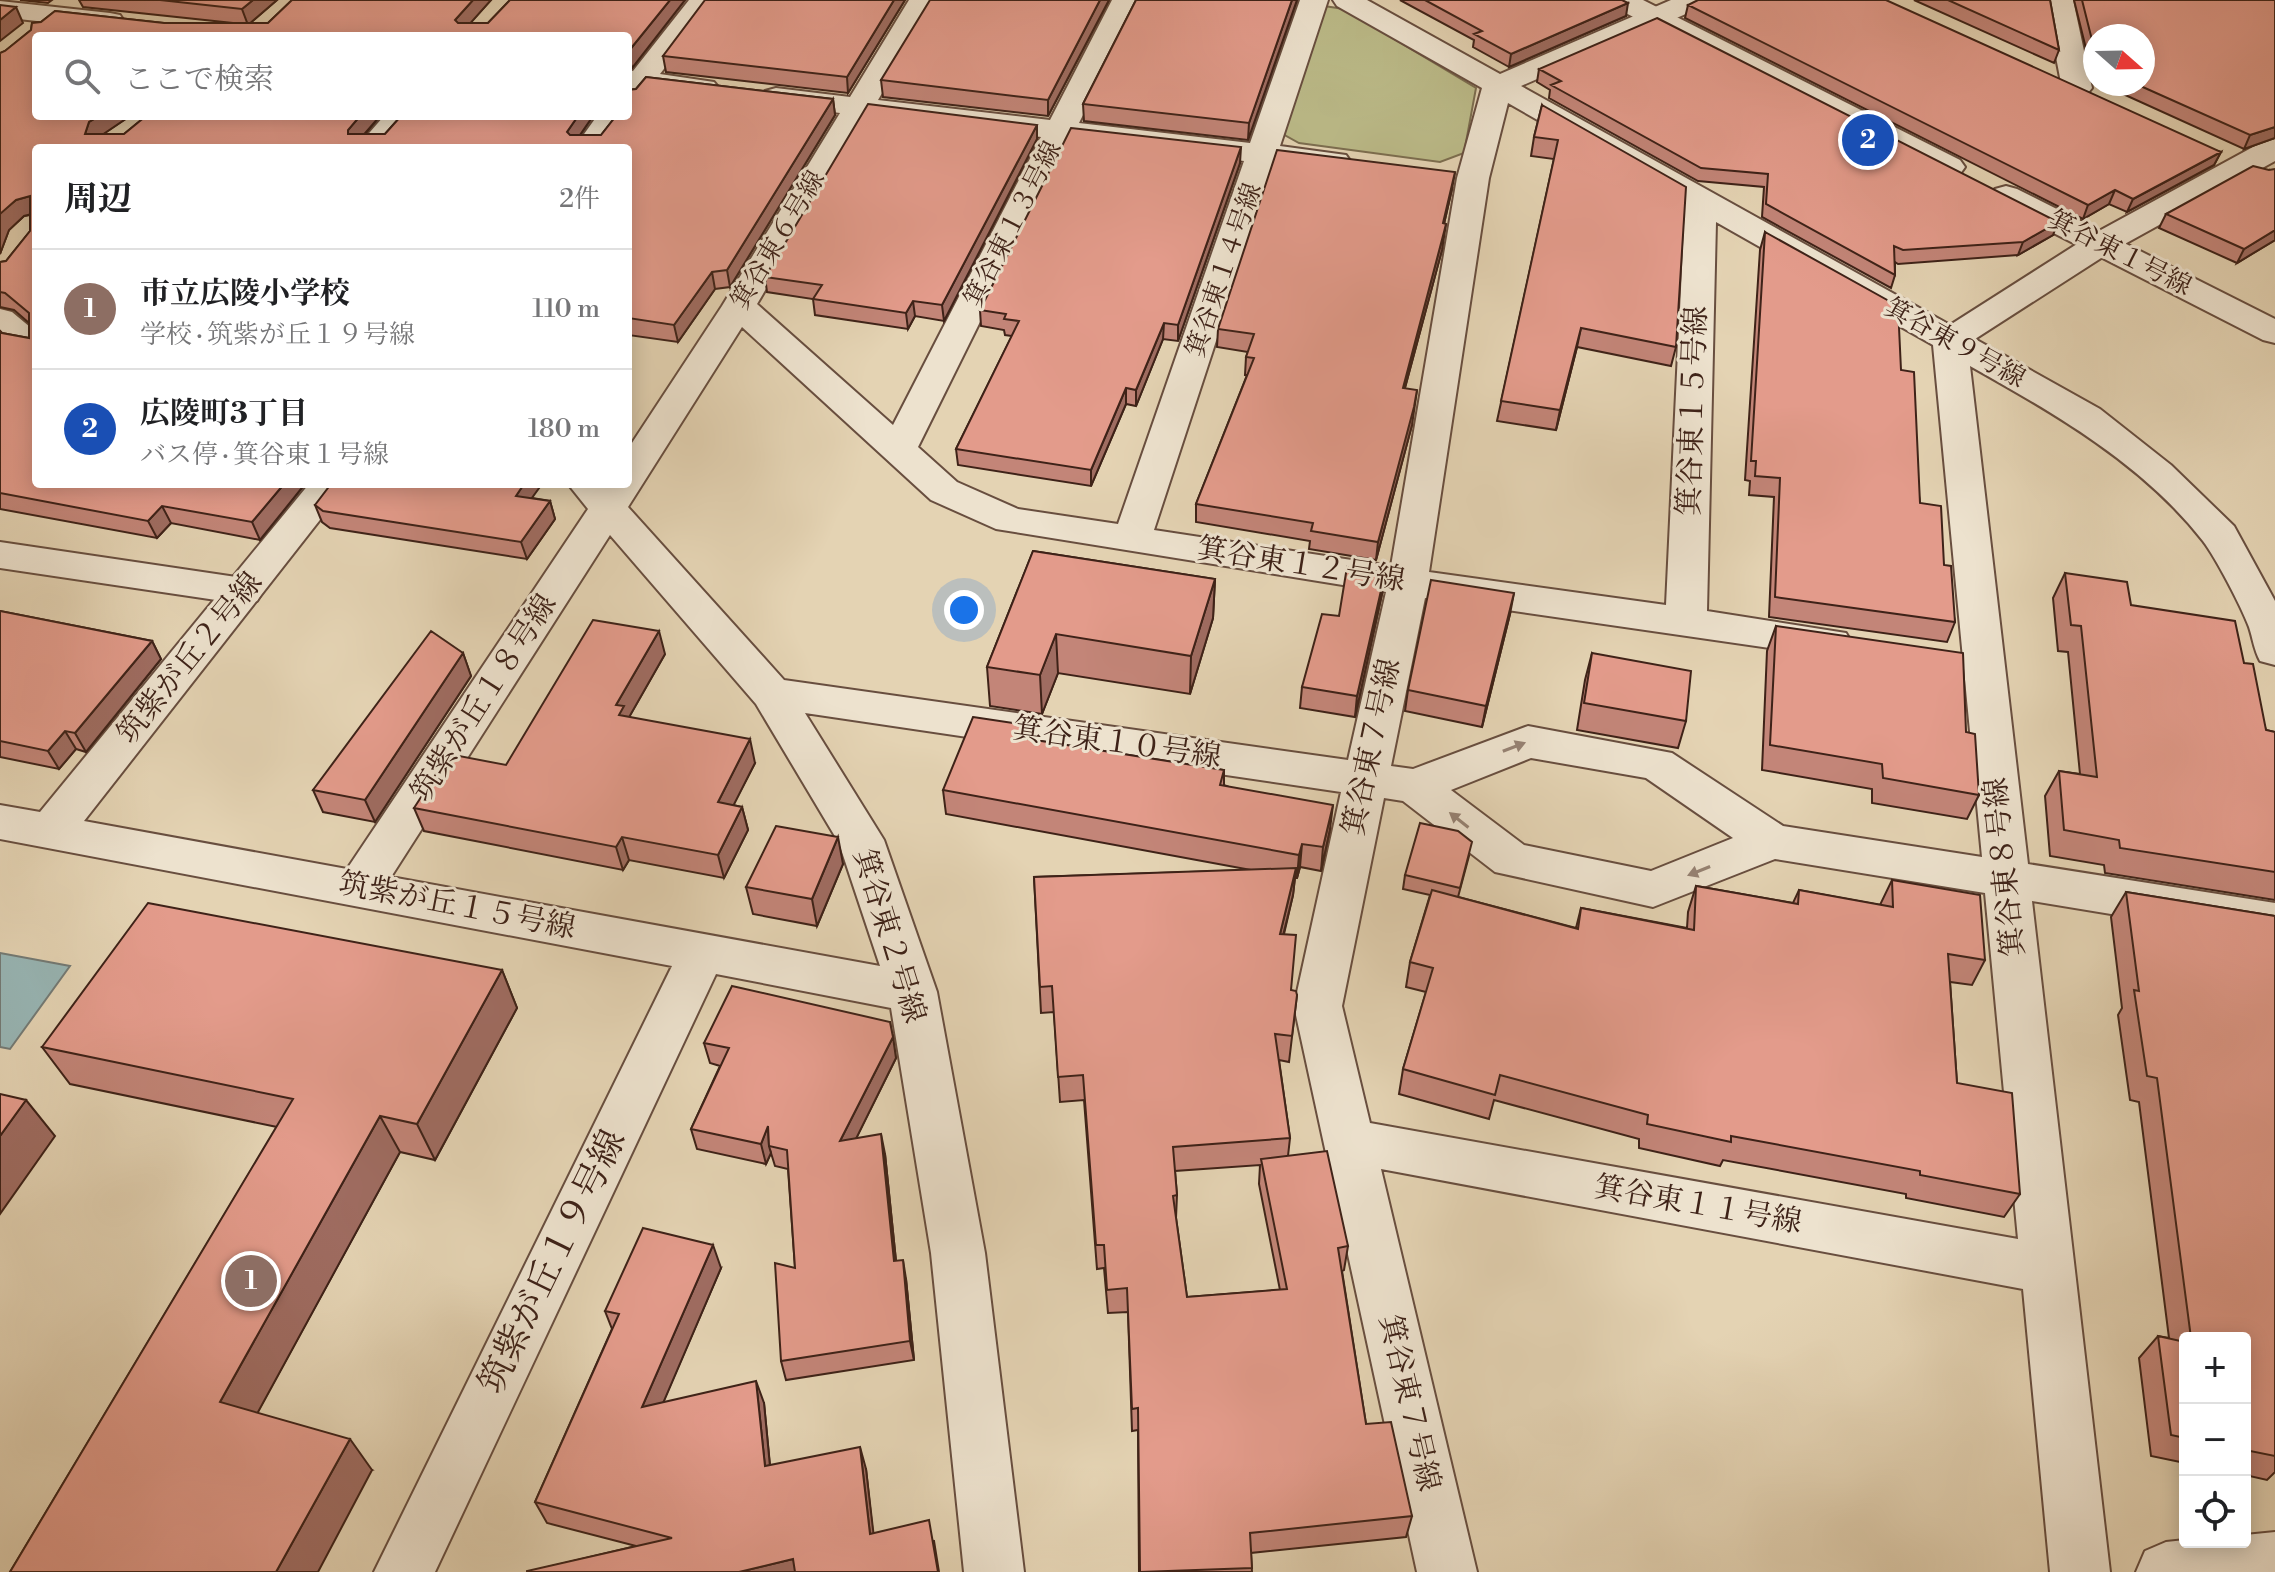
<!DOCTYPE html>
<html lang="ja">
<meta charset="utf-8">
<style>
body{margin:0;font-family:"Libre Bodoni","Noto Serif JP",serif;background:#f2f2f2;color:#202124}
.controls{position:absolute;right:24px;bottom:24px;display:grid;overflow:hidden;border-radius:8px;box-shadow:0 4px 20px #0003}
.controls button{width:72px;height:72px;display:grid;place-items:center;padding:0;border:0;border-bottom:2px solid #e0e0e0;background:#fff;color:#202124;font:40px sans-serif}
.compass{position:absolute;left:2083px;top:24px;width:72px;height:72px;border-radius:50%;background:#fff;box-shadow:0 4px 20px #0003;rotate:110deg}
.you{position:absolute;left:964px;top:610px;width:28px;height:28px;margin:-20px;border:6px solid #fff;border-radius:50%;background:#1a73e8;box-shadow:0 0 0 12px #1a73e833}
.badge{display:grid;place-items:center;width:52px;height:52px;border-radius:50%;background:#8f2418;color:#fff;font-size:26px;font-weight:700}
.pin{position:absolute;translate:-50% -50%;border:4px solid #fff;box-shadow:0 2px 8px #0006}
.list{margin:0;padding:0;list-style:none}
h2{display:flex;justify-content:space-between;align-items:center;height:104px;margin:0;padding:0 32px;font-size:34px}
h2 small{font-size:26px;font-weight:400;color:#757577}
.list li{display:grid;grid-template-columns:52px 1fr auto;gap:24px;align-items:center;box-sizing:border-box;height:120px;padding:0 32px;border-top:2px solid #e0e0e0}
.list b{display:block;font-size:30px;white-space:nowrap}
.list p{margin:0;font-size:26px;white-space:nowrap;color:#757577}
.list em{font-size:26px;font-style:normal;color:#757577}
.icon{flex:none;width:44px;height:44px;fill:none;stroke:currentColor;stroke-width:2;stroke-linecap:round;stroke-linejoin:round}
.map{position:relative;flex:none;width:2275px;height:1572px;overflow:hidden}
.search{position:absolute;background:#fff;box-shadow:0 4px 20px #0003;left:32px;top:32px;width:600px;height:88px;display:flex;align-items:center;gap:20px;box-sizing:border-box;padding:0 28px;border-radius:8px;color:#757577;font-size:30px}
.panel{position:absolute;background:#fff;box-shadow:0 4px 20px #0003;left:32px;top:144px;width:600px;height:344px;border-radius:8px}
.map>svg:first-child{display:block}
</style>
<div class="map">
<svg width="2275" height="1572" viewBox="0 0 2275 1572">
<rect width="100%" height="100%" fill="#e4d3b3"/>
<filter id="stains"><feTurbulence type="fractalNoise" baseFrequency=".0025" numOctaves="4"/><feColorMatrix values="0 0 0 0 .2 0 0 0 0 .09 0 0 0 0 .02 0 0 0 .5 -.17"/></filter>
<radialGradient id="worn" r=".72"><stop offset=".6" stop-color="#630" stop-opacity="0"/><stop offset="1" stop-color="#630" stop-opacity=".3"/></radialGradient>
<path fill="#bbba88" stroke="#7c6e50" stroke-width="2" d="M1324,6L1344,9L1476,88L1464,153L1440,162L1299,143L1281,133Z"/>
<path fill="#98b6b5" stroke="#747b76" stroke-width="2" d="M0,953L70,966L10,1049L0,1047Z"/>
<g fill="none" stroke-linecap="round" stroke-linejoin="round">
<defs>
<path id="minor" d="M689,0H717L660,74L714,82L719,88L714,94L704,97L648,90L639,102L628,105V70L633,71Z
M909,0H937L878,100L1050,120L1112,0H1140L1079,123L1250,143L1300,0H1328L1280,146L1346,155L1351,162L1346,169L1335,171L1274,164L1154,530L1391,566L1457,178L1482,88L1337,6L1333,0H1367L1500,74L1671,0H1708L1704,6L1521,86L1950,325L2088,237L2264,141L2275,139V161L2112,251L1975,339L2100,409L2171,465L2234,526L2275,601V665L2260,661C2254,650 2253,639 2249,627C2241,606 2216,558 2203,541C2142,463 2055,414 1970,366L2028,864L2275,903V941L2032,901L2110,1572H2050L2023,1289L1381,1169L1477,1572H1417L1294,1006L1341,792L805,713L884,840L937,992L985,1253L1024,1572H964L931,1253L891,1008L716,974L435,1572H374L672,966L0,839V805L40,812L309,484H348L84,821L347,869L588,509L568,484H628V449L722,306L840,113L765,103L761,97L765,91L776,88L850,97ZM1508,103L1685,204L1666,605L1429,572L1489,178ZM868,117L1041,137L893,425L757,304ZM1070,140L1244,161L1118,524L1018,509L957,482L918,447ZM1716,222L1933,345L1982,857L1783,826L1672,753L1528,726L1413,769L1391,766L1425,598L1831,657L1846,653L1852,643L1846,633L1707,611ZM742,327L931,500L996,529L1386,592L1348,760L784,680L628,507ZM610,535L756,704L839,843L880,966L391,877ZM1531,758L1646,778L1733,838L1651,871L1524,845L1451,790ZM1384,798L1403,801L1495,872L1653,907L1775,859L1985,893L2018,1239L1370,1123L1342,1006Z
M2045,0H2073L2092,88L2087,94L2077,97L2067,94L2062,88Z
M0,1L110,13L120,15L124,21L120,27L110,29L0,17Z
M384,116H416L388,148H356Z
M597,116H628L605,148H574Z
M0,309L12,312L36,332V353L12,347L0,337Z"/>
<path id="tertiary" d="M1608,0H1643L1960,160L1965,167L1960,174L1949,176L1938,174L1612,6Z
M2006,186L2017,189L2275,319V343L2263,340L1995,203L1990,196L1995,189Z
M0,542L243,578L257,581L263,591L257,601L243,604L0,568Z
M2275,1532V1572H2136L2145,1551L2166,1542L2185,1540L2245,1542V1535Z"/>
</defs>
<use href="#minor" stroke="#684e3f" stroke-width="4"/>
<use href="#tertiary" stroke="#684e3f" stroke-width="4"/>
<use href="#minor" fill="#ede2ce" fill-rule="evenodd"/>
<use href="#tertiary" fill="#ede2ce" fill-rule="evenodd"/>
</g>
<path fill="#c38578" stroke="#3e2218" stroke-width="2" fill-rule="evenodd" d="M20,0H52L48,3Z
M79,0H277L250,23H268L292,0H491L470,23H488L510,0H685L632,68H628V36H36V116H130L103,134H124L146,116H380L365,134H385L401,116H593L580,135H601L616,116H628V90L636,89L646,77L833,99L835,115L730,287L715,289L678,342L628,335V148H36V484H305L260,540L171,523L157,538L0,509V331L2,333L29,338V323L14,310L0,307V262L6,261L30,231V215L24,216L9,230L0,254V53L5,51L31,30L32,23L41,22L55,11L164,23H233L83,7Z
M905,0L848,93L666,72L663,56Z
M1109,0L1048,116L883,97L881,80Z
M1136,0H1297L1248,140L1084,121L1083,104Z
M1400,0H1622L1626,16L1509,67L1473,47L1474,40Z
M1914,0H2050L2059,50L2054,63Z
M2074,0H2275V138L2244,149L2101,84H2143L2095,36V82L2094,81Z
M1688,5L2221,152L2214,165L2127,212L2109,204L2083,219L1685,18Z
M1539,69L2053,235L2018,255L1898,264L1895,262V275L1891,288L1762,217L1764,187L1698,181L1549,98L1550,90L1537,82Z
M1542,105L1676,347L1671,366L1577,347L1556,430L1497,421L1554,159L1531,156L1534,137Z
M1037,139L944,321L915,316L908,329L815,315L813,299L767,292L765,277Z
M1240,163L1178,341L1163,339L1136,406L1126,404L1091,486L958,465L956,449L1012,336L1005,335L1004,330L981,326L980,310Z
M2269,170L2275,240L2237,263L2159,228L2166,214Z
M1452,189L1444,224L1442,250L1405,388L1412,425L1376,560L1309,549L1310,541L1196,522V504L1247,375H1245L1246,357L1248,352L1217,347L1218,329Z
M1765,232L1901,370L1920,503L1944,565L1955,622L1947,642L1769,617L1774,497L1749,495L1750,481L1745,480L1760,250Z
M532,498L550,501L555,519L527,559L330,528L322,522L315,505Z
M1033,551L1215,579L1213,618L1190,694L1058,673L1042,714L990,706L987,667Z
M2065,573L2244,663L2266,730L2275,732V900L2105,873L2104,865L2050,856L2045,796L2059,771L2080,774L2068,652L2058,651L2053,598Z
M1382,594L1355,717L1300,708L1302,687L1339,616Z
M0,611L152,641L161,659L86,752L76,749L59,769L0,757Z
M1510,614L1482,727L1405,711L1408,690Z
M1776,626L1966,732L1979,795L1967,819L1872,803V789L1762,770L1767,651Z
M463,653L471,676L375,822L323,812L313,790Z
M1592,653L1686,721L1678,748L1577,730L1585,680Z
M665,654L629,717L755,763L733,805L742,807L748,830L724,878L629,860L623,870L424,831L414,808L506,765Z
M1028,739L1224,770V785L1330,829L1321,871L1300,867L1297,878H1295L1293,895L1284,934L1291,990L1297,995L1289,1062L1279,1060L1290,1138L1288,1156L1348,1246L1344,1270L1342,1271L1366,1424L1412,1516L1406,1537L1251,1553L1252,1572H1139L1138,1430L1132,1431L1128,1312L1108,1313L1104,1268L1097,1269L1084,1100L1060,1102L1054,1012L1041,1013L1034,877L1251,870L946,814L943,790ZM1260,1165L1259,1184L1280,1290L1187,1297L1176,1218L1177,1195L1175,1171Z
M1469,856L1458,897L1576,928L1581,908L1687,928L1688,912L1696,886L1793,903L1799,890L1880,905L1892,880L1985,960L1972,985L1950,982L1957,1083L2020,1194L2004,1217L1906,1198V1194L1723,1160L1720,1166L1639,1148V1139L1494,1100L1489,1119L1399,1094L1403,1069L1426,992L1406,987L1410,962L1430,895L1403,889L1405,875Z
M843,864L817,926L753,914L746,887Z
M2126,892L2275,916V1472L2267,1480L2245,1475V1338H2185V1463L2151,1456L2139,1358L2158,1336L2169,1338L2139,1102L2130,1100L2118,1015L2122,1008L2111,917Z
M502,970L517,1008L435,1160L400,1152L257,1413L372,1470L10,1572L277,1127L70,1084L42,1047Z
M890,1022L896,1058L856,1138L885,1154L896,1261L906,1279L914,1360L786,1380L781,1361L795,1268L788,1169L775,1166L771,1153L766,1164L697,1149L691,1129L720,1066L710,1063L704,1043Z
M721,1268L663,1402L764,1403L770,1465L866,1469L873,1534L934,1541L939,1572H527L636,1546L547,1523L535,1502L612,1329L605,1311Z"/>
<path fill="#9f6c61" stroke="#3e2218" stroke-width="2" d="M253,0H277L248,25L242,9Z
M473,0H491L459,36L455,20Z
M670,0H685L632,68L628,52Z
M894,0H905L848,93L847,77Z
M1100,0H1109L1048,116V100Z
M1292,0H1297L1248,140L1249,123Z
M1628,3L1626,16L1509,67L1511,54Z
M16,7L23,23L0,41V20Z
M833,99L835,115L730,287L727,270Z
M99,116H130L96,139L85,134L89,122Z
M360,116H380L354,146L348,134V130Z
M578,116H593L571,148L567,132Z
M1037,125V139L944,321L942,305Z
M2275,127V138L2244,149L2250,135Z
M1241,147L1240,163L1178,341V325Z
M2221,152L2214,165L2127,212L2133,199Z
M1455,172L1452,189L1440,241L1443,223Z
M2115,190L2109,204L2083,219L2088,205Z
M30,196L36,213L24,216L9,230L0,254V213L16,200Z
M2058,222L2053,235L2018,255L2023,242Z
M1446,224L1442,250L1400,406L1403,388Z
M2275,230V240L2237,263L2244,249Z
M712,272L715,289L678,342L674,325Z
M913,301L915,316L908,329L906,313Z
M1164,323L1163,339L1136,406V390Z
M1581,328L1577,347L1556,430L1560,410Z
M1126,388V404L1091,486V470Z
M1417,390L1412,425L1376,560L1378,542Z
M284,484H305L260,540L252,522Z
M524,484H542L521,513L516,496Z
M550,501L555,519L527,559L521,542Z
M162,506L171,523L157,538L148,521Z
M1385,573L1382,594L1355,717L1357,696Z
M1215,579L1213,618L1190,694L1191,656Z
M1514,593L1510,614L1482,727L1486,706Z
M659,631L665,654L628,719L626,739L616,705Z
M1056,634L1058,673L1042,714L1040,675Z
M152,641L161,659L86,752L75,733Z
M463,653L471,676L375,822L365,800Z
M1027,725L1028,749L1022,738Z
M65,731L76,749L59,769L48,751Z
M750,739L755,763L723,826L718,802Z
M1333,805L1330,829L1321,871L1323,847Z
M742,807L748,830L724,878L718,855Z
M622,837L629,860L623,870L616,847Z
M838,837L843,864L817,926L812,899Z
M1302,844L1300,867L1297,878L1299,855Z
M1296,868L1293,895L1277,960L1280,934Z
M502,970L517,1008L435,1160L417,1124Z
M893,1037L896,1058L845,1161L840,1141Z
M26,1100L55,1136L0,1214V1136Z
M380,1116L400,1152L246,1434L220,1402Z
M768,1126L769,1146L771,1153L766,1164L761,1144Z
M881,1134L885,1154L898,1280L894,1261Z
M713,1245L721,1268L652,1429L642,1407Z
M903,1260L906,1279L914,1360L910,1341Z
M756,1381L764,1403L772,1488L765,1466Z
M350,1439L372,1470L318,1572H276Z
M860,1447L866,1469L876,1555L870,1534Z
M793,1559L798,1572H739Z"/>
<path fill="#e39b8b" stroke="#3e2218" stroke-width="2" d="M160,0H253L242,9Z
M292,0H473L455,20L458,23H488L510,0H670L628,52V36H36V116H99L89,122L85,134H124L146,116H360L348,130V134H385L401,116H578L567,132L570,135H601L616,116H628V90L636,89L646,77L833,99L727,270L712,272L674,325L628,318V148H36V484H284L252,522L162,506L148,521L0,493V331L2,333L29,338V313L5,293L0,292V262L6,261L30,231V196L16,200L0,214V53L5,51L31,30L32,23L41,22L55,11L164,23H268Z
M705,0H894L847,77L663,56Z
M930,0H1100L1048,100L881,80Z
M1136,0H1292L1249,123L1083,104Z
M1425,0H1622L1628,3L1511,54L1474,34L1482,31Z
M1698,0H1886L2221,152L2133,199L2115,190L2088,205L1688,5Z
M1948,0H2050L2059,50Z
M2082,0H2275V127L2250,135L2136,84H2143V36H2095V52Z
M0,5L16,7L0,20Z
M1657,18L2058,222L2023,242L1903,250L1894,246L1895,275L1766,204L1768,174L1701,168L1551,85L1561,81L1539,69Z
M868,104L1037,125L942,305L913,301L906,313L813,299L822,285L765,277Z
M1542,105L1686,187L1676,347L1581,328L1560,410L1501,401L1558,140L1534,137Z
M1071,128L1241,147L1178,325L1164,323L1136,390L1126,388L1091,470L956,449L1019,321L1004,319L1006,314L980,310Z
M1277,150L1455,172L1443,223L1446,224L1444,232L1403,388L1417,390L1414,407L1378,542L1311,531L1313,523L1196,504L1254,358L1246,357L1254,334L1218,329Z
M2253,166L2269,170L2275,169V230L2244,249L2166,214Z
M1765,232L1898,306L1901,370L1914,372L1920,503L1941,506L1944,565L1951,566L1955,622L1775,597L1780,478L1755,476L1756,461H1751Z
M331,484H524L516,496L550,501L521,542L323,511L315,505Z
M1033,551L1215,579L1191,656L1056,634L1040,675L987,667Z
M1347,567L1385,573L1357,696L1302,687L1322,614L1339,616Z
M2065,573L2127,582L2131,605L2235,621L2244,663L2253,664L2266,730L2275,732V872L2120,848L2119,840L2064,830L2059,771L2097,777L2081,626L2071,625Z
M1431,580L1514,593L1486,706L1408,690Z
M0,611L152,641L75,733L65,731L48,751L0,741Z
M593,620L659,631L616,705L624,706L619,715L750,739L718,802L742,807L718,855L622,837L616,847L414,808L449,754L506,765Z
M1776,626L1963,653L1966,732L1975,734L1979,795L1883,778L1882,764L1770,745Z
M431,631L463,653L365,800L313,790Z
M1592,653L1691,671L1686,721L1584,703Z
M973,717L1027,725L1022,738L1224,770L1220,785L1333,805L1323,847L1302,844L1299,855L943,790Z
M1420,823L1458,831L1472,842L1460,888L1405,875Z
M776,826L838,837L812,899L746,887Z
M1296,868L1280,934L1296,935L1291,990L1296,991L1297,995L1292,1036L1275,1034L1290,1138L1173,1147L1177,1195L1173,1196L1187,1297L1287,1289L1261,1159L1327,1151L1348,1246L1338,1248L1366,1424L1391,1422L1412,1516L1250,1533L1252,1568L1140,1572L1138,1408L1132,1409L1127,1288L1107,1290L1104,1245H1096L1083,1075L1058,1077L1052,986L1040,987L1034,877Z
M1892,880L1980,895L1985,960L1948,954L1957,1083L2012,1093L2020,1194L1920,1175V1171L1731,1136V1142L1647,1124L1648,1115L1500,1075L1495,1095L1403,1069L1433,968L1410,962L1432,890L1578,929L1581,908L1694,930L1696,886L1798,904L1799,890L1893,907Z
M2126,892L2275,916V1456L2245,1450V1338H2191L2157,1078L2147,1076L2134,990L2139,991Z
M148,903L502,970L417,1124L380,1116L220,1402L350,1439L276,1572H10L293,1099L42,1047Z
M732,986L890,1022L893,1037L840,1141L881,1134L894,1261L903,1260L910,1341L781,1361L775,1263L795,1268L787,1150L769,1146L768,1126L761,1144L691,1129L729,1048L704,1043Z
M0,1094L26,1100L0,1136Z
M643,1228L713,1245L642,1407L756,1381L765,1466L860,1447L870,1534L929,1520L938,1572H795L793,1559L739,1572H527V1571L672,1538L535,1502L619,1314L605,1311Z
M2158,1336L2185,1342V1438L2171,1435Z"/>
<defs><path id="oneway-solid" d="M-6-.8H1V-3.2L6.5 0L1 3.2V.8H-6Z" transform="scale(2)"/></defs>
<g fill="#968273">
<use href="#oneway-solid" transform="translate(1514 747) rotate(-21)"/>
<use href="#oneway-solid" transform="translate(1459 820) rotate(-142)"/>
<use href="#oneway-solid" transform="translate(1699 871) rotate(158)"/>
</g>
<g text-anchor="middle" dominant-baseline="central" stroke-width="6" stroke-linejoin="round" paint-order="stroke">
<g font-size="26" fill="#3e2218" stroke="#ede2ce">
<text transform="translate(1013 224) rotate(-63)">箕谷東１３号線</text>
<text transform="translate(778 240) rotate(-59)">箕谷東６号線</text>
<text transform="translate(2120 253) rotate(27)">箕谷東１号線</text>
<text transform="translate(1224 270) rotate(-71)">箕谷東１４号線</text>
<text transform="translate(1955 343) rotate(29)">箕谷東９号線</text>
</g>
<g font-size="30" fill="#3e2218" stroke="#ede2ce">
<text transform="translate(1693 411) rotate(-88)">箕谷東１５号線</text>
<text transform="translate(1301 565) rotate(9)">箕谷東１２号線</text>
<text transform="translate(190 658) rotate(-51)">筑紫が丘２号線</text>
<text transform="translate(484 698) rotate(-57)">筑紫が丘１８号線</text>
<text transform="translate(1117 743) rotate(8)">箕谷東１０号線</text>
<text transform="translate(1372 747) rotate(-78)">箕谷東７号線</text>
<text transform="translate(2005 867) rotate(-96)">箕谷東８号線</text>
<text transform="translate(457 906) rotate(11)">筑紫が丘１５号線</text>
<text transform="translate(889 936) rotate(73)">箕谷東２号線</text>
<text transform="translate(1698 1205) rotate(10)">箕谷東１１号線</text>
<text transform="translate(1409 1403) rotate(77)">箕谷東７号線</text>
</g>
<g font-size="36" fill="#3e2218" stroke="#ede2ce">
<text transform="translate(553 1262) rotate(-64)">筑紫が丘１９号線</text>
</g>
</g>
<rect width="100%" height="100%" filter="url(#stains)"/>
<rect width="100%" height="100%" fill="url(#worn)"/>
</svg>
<div class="controls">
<button>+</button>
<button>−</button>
<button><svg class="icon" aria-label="locate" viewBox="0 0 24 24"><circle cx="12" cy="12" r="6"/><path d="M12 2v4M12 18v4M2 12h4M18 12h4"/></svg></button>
</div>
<svg class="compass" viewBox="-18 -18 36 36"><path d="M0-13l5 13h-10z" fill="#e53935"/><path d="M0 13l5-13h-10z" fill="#757577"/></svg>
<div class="you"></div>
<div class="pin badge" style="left:251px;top:1281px;background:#8d6e63">1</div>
<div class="pin badge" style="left:1868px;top:140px;background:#1a4fb4">2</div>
<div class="search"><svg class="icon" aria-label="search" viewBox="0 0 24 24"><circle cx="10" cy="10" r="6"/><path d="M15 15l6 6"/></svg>ここで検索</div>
<section class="panel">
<h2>周辺<small>2件</small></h2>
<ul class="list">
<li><span class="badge" style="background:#8d6e63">1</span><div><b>市立広陵小学校</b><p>学校 · 筑紫が丘１９号線</p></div><em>110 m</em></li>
<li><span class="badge" style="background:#1a4fb4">2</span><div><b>広陵町3丁目</b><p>バス停 · 箕谷東１号線</p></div><em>180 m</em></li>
</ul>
</section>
</div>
